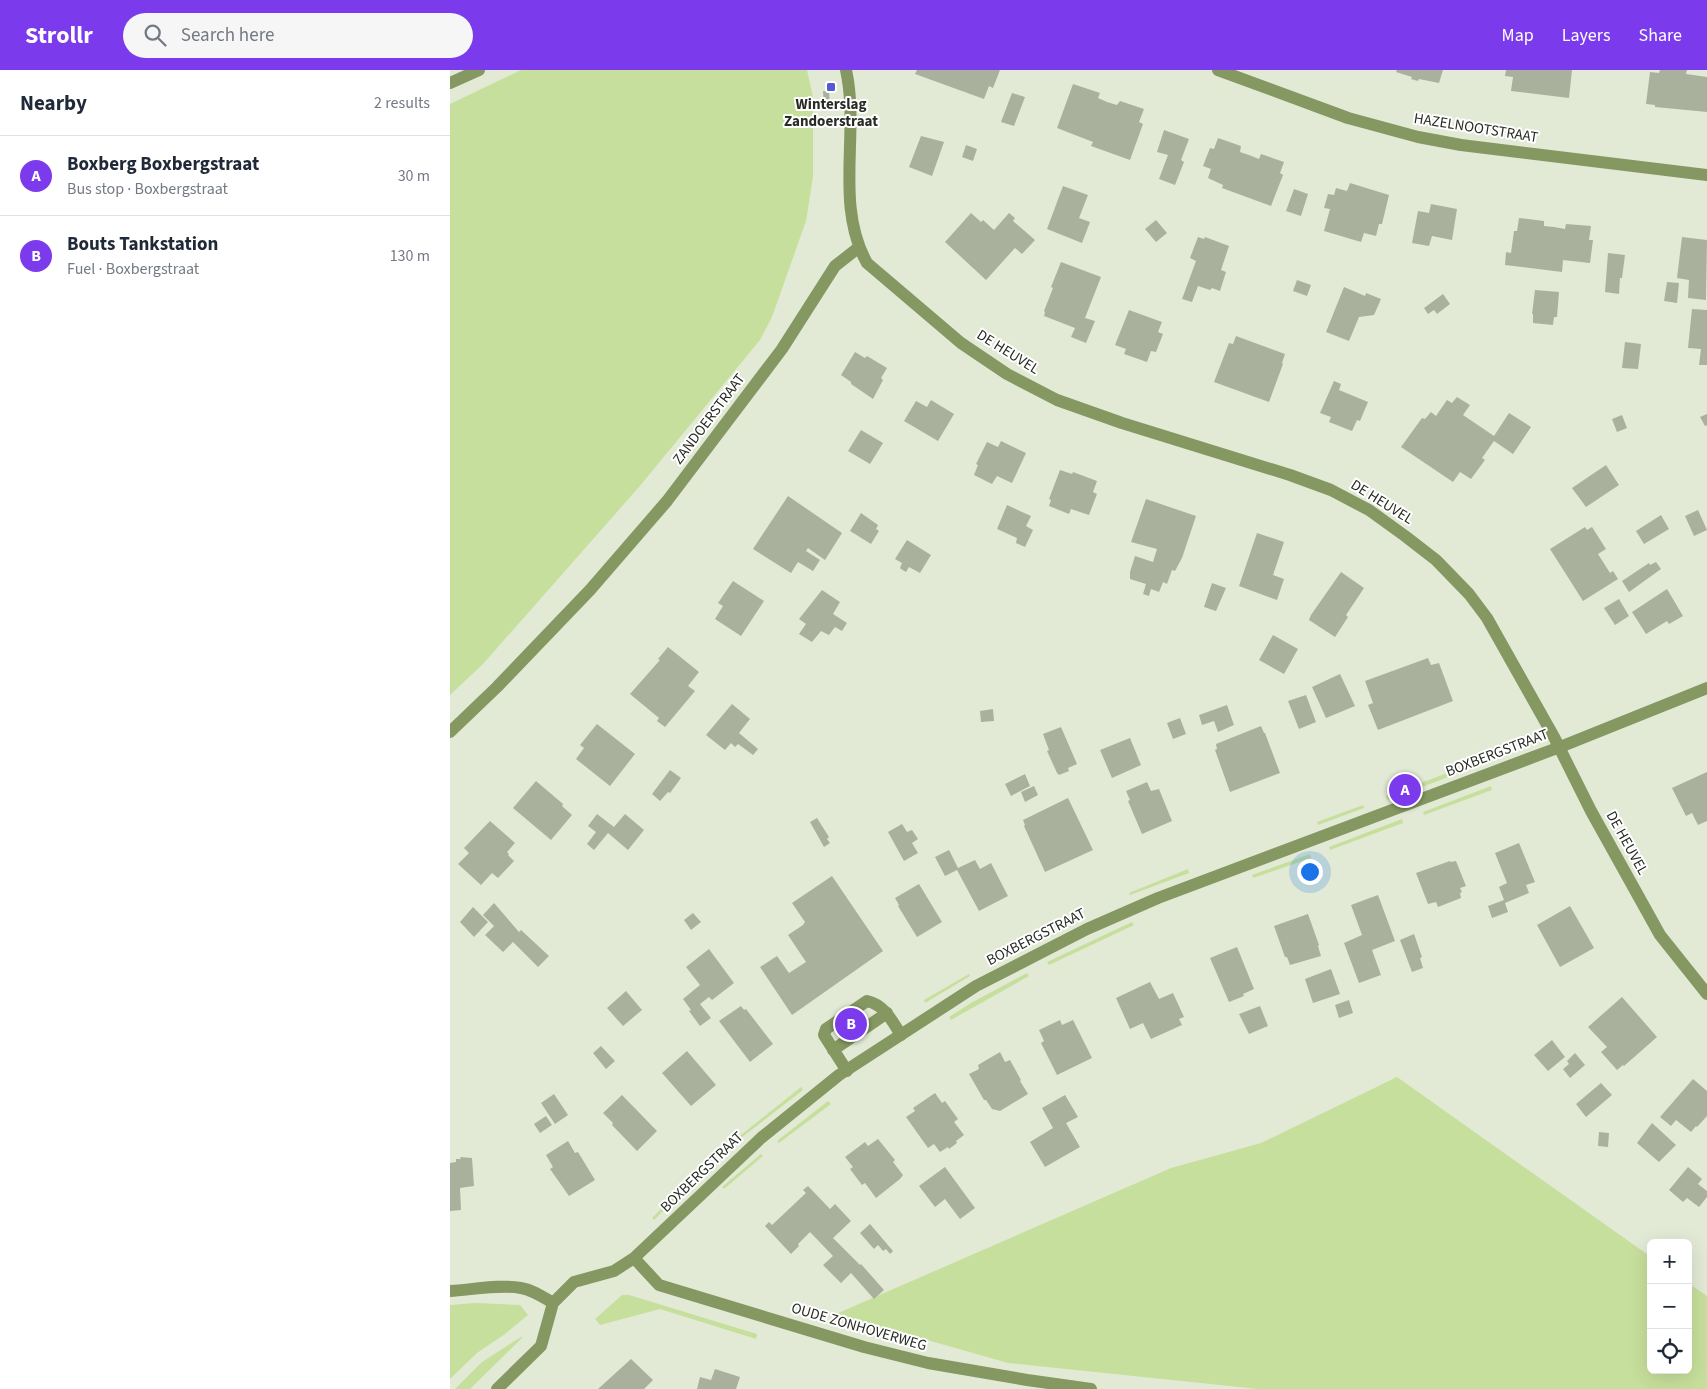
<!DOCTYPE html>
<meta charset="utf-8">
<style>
body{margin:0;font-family:"Source Sans 3",sans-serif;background:#f6f6f7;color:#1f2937}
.controls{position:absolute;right:15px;bottom:15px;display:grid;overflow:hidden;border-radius:8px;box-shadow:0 5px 20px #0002}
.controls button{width:45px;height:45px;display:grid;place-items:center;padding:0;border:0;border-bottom:1px solid #e0e1e3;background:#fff;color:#1f2937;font:25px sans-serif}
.you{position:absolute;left:859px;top:801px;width:18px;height:18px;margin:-12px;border:4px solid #fff;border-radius:50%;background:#1a73e8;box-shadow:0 0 0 8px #1a73e833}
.badge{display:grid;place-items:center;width:32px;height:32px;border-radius:50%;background:#7c3aed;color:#fff;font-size:16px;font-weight:700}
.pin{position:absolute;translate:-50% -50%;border:2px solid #fff;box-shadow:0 1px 5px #0006}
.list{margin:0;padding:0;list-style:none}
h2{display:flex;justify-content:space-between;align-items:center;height:65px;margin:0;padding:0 20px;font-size:21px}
h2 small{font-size:16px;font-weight:400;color:#747a83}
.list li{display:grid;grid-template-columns:32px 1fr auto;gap:15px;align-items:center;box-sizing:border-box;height:80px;padding:0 20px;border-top:1px solid #e0e1e3}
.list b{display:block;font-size:19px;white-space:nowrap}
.list p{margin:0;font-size:16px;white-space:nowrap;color:#747a83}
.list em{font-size:16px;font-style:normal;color:#747a83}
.icon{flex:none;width:28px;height:28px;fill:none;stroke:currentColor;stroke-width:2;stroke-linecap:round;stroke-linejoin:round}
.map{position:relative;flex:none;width:1257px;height:1319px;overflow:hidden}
header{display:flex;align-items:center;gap:30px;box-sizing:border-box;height:70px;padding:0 25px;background:#7c3aed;color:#fff}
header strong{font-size:24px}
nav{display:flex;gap:28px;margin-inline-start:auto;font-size:18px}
.search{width:350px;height:45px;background:#f6f6f7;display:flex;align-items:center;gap:12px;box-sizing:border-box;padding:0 18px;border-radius:28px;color:#747a83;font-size:19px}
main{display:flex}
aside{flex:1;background:#fff}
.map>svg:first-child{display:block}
</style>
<header>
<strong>Strollr</strong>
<div class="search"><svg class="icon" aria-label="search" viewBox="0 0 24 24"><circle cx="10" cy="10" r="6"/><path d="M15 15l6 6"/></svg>Search here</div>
<nav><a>Map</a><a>Layers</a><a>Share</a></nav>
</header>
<main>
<aside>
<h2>Nearby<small>2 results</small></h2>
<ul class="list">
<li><span class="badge">A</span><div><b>Boxberg Boxbergstraat</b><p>Bus stop · Boxbergstraat</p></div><em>30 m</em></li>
<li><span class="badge">B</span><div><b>Bouts Tankstation</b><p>Fuel · Boxbergstraat</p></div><em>130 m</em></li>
</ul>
</aside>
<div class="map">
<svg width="1257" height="1319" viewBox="0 0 1257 1319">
<rect width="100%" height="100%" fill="#e2ead6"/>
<path fill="#c7df9c" d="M71,0H357L363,27V107L356,151L322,247L310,270L189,417L33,594L0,625V34Z
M1040,687L1048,688L938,730L936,726Z
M1041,716L1042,720L974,745L973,742Z
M913,735L914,738L868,755L867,752Z
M952,749L953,753L880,780L879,777Z
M860,784L861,788L803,808L802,805Z
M738,799L739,803L680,825L679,823Z
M682,852L684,855L599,895L597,892Z
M604,857L606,860L557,887L555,884Z
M577,903L579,906L501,950L499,947L521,933Z
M519,904L520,906L475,933L474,930Z
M947,1007L1201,1187V1300H1238V1213L1257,1226V1319H808L558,1293L386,1244L721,1098L811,1073Z
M351,1017L353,1020L287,1071L286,1069Z
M378,1031L381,1034L329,1073L327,1071Z
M311,1084L313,1086L274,1119L272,1117Z
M245,1105L247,1108L204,1150L202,1148Z
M172,1225H179L307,1264L306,1269L210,1239L150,1255L145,1249Z
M26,1233L70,1235L78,1245L55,1264L27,1283L0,1309V1235Z
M71,1267H73L20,1319H5L32,1292Z"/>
<path fill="#a9b19d" d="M467,0H550L543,18L539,16L534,29L465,4Z
M947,0H993L989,13L969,9L968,11L961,9L962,7L946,2Z
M1056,0H1122L1119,28L1061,21L1063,7L1055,6Z
M1210,0H1237L1236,4L1257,7V42L1205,37V35L1196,34L1200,2L1209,3Z
M623,14L650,23L648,28L657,32L667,35L670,31L694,39L689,52L693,54L680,90L641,76L643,72L607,58Z
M373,21H379L380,36H374Z
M562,23L575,27L564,56L551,52Z
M714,60L739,69L731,90L734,92L725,115L709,109L718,85L707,82Z
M471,66L494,72L482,106L459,97Z
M768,68L791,76L790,82L799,85L809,89L811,84L834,92L830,103L833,105L821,136L772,118L773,115L758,108L761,99L753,96L760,78L764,79Z
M516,75L527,79L523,91L512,87Z
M900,113L939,125L932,154H929L926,166L914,163L911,172L874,161L880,139L874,138L878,124L884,125L886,118L897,121Z
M613,116L638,125L629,148L640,152L632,173L597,159Z
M844,119L858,124L851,146L836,141Z
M981,134L1007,139L1002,170L982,166L979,176L962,173L968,141L979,143Z
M521,143L531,152L533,150L544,160L559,143L565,148L563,151L585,170L572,184L565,178L536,210L495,172Z
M1069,148L1094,151V156L1104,157L1115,159L1116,154L1141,156L1139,170H1143L1140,193L1113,190L1112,202L1055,195L1056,182L1061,183L1064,161H1067Z
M706,150L717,163L706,172L695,159Z
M748,167L754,169L755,167L779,176L771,200L776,202L770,221L762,218L760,220L748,216L742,232L732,229L746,191L740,188Z
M1232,167L1257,170L1256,230L1238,228L1239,210L1227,208Z
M1158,183L1175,185L1172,208H1170L1169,224L1155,222Z
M611,192L651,207L635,248L645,251L636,273L621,267L625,258L594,246L595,242L594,241L603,218L601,217Z
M847,210L861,215L857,226L843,221Z
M1217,212L1229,213L1227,233L1214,231Z
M894,217L915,226L916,223L931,229L924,245L909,247L899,271L876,262Z
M1085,220L1109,222L1107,247H1104L1103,255L1083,253V244H1082Z
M993,224L1000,234L987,244L984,240L978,244L974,238Z
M1242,239L1257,240V295H1249L1251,279L1238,278Z
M679,240L712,252L708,262L713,264L706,282L701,281L697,292L674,284L676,279L665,275Z
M786,266L835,284L832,293L833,294L819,332L764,312L779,273L783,274Z
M1175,272L1191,274L1188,299L1172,298Z
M405,282L415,288L417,286L437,298L431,308L433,310L423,329L401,314V312L391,305Z
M884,311L891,314L889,320L918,332L910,351L907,350L902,361L879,352L881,347L870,343Z
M1007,327L1020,335L1013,345L1044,366L1059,343L1081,357L1063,384L1044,371L1032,388L1035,390L1021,409L1010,402L1003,412L951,377L972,348L975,349L981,342L986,346L997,330L1002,333Z
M481,330L504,344L488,371L454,351L466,331L477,337Z
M1257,344V355L1255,356L1250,347Z
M1172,345L1177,358L1167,362L1162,349Z
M411,360L433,373L420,394L398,381Z
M551,371L576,383L562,413L547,406L542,414L524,405L528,395L526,394L537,372L548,377Z
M1156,395L1169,415L1136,437L1122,418Z
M610,400L622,404L623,402L647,411L643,422L647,424L639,445L621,439L619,444L599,436L601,430L599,429Z
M338,426L392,463L375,490L358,478L356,481L370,490L363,501L348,492L341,503L303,479Z
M696,429L746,446L732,488L725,501L722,500L717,514L713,512L709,522L701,519L699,526L693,524L696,514L680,509V502L685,486L703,492L707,479L681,472Z
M557,435L581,446L576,456L583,460L575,477L566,473L567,468L547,459Z
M1248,440L1257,460L1244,466L1235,446Z
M411,443L428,455L426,459L429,461L421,474L400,461Z
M1211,445L1219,459L1194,474L1186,461Z
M1135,457L1137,460L1142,457L1156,479L1148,484L1160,503L1163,501L1168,509L1133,531L1100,479Z
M807,463L834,472L823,505L834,509L827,530L789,516Z
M457,470L481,485L470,503L459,497L456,502L451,499L450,498L452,493L445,489Z
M1206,492L1211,499L1179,522L1172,511L1199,493L1200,495Z
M891,502L914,518L896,545L898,547L885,567L859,550L861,545Z
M283,511L314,531L291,566L265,549L273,536L268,533Z
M762,513L776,518L766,541L754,537Z
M1217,519L1233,546L1219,554L1217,551L1196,564L1182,542Z
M372,520L390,532L383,544L397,553L392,561L385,557L379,565L371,561L362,572L349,564L356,554L349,549Z
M1169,529L1179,546L1165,555L1154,538Z
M823,565L848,579L834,604L809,590Z
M218,577L249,602L238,616L245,621L215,657L207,651L209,648L180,624L210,590L208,589Z
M978,588L981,595L989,593L1003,631L928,660L918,635L923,633L915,611Z
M890,604L905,636L876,648L862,617Z
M856,625L866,652L849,659L838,631Z
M282,634L300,649L289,663L308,679L303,685L288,674L285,677L281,673L275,680L256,665Z
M777,635L784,655L768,662L764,651L752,655L749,645Z
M543,639L544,651L531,652L530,641Z
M730,648L736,664L723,669L717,653Z
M147,654L185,684L160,716L126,689L134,678L130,675Z
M811,656L814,663H815L830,703L780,722L765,680L767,679L766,674Z
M611,657L627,694L618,698L619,701L609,705L607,703L597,681L599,680L593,664Z
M680,668L691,695L662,708L650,680Z
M220,700L231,708L220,723L218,722L210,731L202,724Z
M1257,702V751L1248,755L1242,743L1236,746L1222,718Z
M575,704L580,716L561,726L555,714Z
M86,711L113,734L112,736L122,745L101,770L63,738Z
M697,712L701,721L709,719L722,751L692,764L678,731L680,730L676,721Z
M584,716L588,725L575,732L571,722Z
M618,728L643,780L595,802L574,756L575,755L573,750Z
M147,744L164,757L175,744L194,760L178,780L158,763L144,780L137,774L146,762L138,756Z
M367,748L379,767L377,769L380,773L374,777L360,752Z
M40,751L65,773L57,782L59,784L58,785L64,791L48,808L42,803L31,815L8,794L19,783L14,778Z
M452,754L457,762L462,760L468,769L462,773L468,783L454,791L438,762Z
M1069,773L1085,812L1076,815L1079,823L1055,833L1058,842L1042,848L1038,836L1054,830L1049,817L1057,813L1045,783Z
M499,780L508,798L525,790L530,799L541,793L558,826L529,841L507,800L495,806L485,787Z
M1000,791L1001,792L1006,791L1016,816L1010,818L1012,822L1010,823L1011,828L988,837L986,832L978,834L966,803Z
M382,806L433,881L342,945L310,897L327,886L339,903L356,892L338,865L353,855L355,852L342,833Z
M469,814L492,852L467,867L448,836L449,835L445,828Z
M928,825L945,871L922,880L931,905L909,913L894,873L912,865L901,835Z
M44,833L69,862L71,860L99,886L88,897L63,872L53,882L35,865L44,856L33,845Z
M1120,836L1144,878L1110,897L1087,855Z
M23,837L38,852L24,867L10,852Z
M243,843L251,852L241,860L234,850Z
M858,844L869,875L868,876L871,886L840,895L837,887H835L824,856Z
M964,864L972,887L970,888L973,898L962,902L950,870Z
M787,877L804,919L793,924L794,926L779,932L760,888Z
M259,879L284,913L262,930L259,927L250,934L261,948L250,956L239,941L241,940L233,929L250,915L236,897Z
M881,899L890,924L863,933L855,909Z
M700,912L709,929L723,923L734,947L729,949L732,955L701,969L693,953L680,959L666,928Z
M176,921L192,940L173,956L157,938Z
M1172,927L1207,967L1174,996L1173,995L1167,1000L1151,982L1157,977L1138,957Z
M899,930L903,943L889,948L885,935Z
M291,936L294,940L296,939L323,974L300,992L269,951Z
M810,936L818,956L799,964L789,944Z
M407,938L422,959L400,975L385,953Z
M610,950L612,955L623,950L642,988L607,1005L591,973L594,971L589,960Z
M1102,970L1115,987L1098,1001L1084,985Z
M151,976L165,991L156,999L143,983Z
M237,981L266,1015L241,1036L212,1003Z
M550,982L555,992L560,990L571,1010L570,1011L578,1024L550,1041L542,1039L536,1030H534L519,1004L529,999L528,995Z
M1125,983L1135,995L1120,1008L1113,999L1119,994L1117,991Z
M1243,1009L1257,1021V1046L1247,1057L1246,1056L1241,1062L1226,1050L1221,1056L1210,1047Z
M1151,1013L1162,1025L1136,1047L1126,1034Z
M485,1023L492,1033L495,1031L508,1049L504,1052L514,1065L506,1071L507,1073L499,1079L498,1077L490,1082L484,1074L478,1078L456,1047L465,1041L463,1038Z
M104,1024L118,1045L105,1054L91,1033Z
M172,1025L207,1061L187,1081L162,1055L163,1053L153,1043Z
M615,1025L628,1047L616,1053L630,1077L595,1097L580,1072L603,1058L592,1038Z
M96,1046L102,1055L90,1063L84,1054Z
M1202,1053L1226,1075L1209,1092L1187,1073Z
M1149,1062L1159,1063L1158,1077L1148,1076Z
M428,1069L445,1090L443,1092L453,1105L450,1109L426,1128L415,1113L412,1115L400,1099L403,1097L395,1087L415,1072L418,1076Z
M118,1071L125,1083L128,1082L145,1110L119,1126L100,1099L103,1097L96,1085Z
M10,1087L22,1088L24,1116L10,1118L11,1140L0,1141V1093L6,1092V1089H11Z
M495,1097L525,1138L510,1149L495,1129L485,1137L469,1116Z
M1238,1097L1252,1109L1248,1114L1257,1121V1127L1249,1137L1237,1128L1233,1132L1219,1120Z
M358,1116L380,1139L385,1134L401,1151L383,1168L410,1195L411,1194L434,1220L424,1229L401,1203L391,1213L373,1195L383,1186L360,1162L348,1174L349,1176L341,1184L315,1156L319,1152L322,1155L356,1123L353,1120Z
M420,1154L443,1181L440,1184L436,1179L433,1181L428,1175L424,1179L410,1163Z
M181,1289L203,1310L194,1319H148Z
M265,1299L290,1307L286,1319H247L250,1307L261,1310Z"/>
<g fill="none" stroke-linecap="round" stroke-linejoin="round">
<path stroke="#859862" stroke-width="12" d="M383,980L437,943
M397,1001L374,965L376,959L417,931C435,935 442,951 451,965"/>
<path stroke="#859862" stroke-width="12" d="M396,0C410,63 384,134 417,193L511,273L557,304L607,330L672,353L840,405L881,420L919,440L955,466L986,490L1019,524L1037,548L1104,667L1141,741L1210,865L1257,924
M768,0L898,48L968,67L1011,75L1257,105
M0,13L29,0
M0,662L47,617L140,520L217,431L332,279L385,196L408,178
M184,1188L209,1215L414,1277L478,1293L577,1310L641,1319
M0,1221C20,1220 51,1214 71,1218C83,1220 93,1227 103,1233
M47,1319L91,1276L103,1233L124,1212L164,1201L184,1188L311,1068L389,1005L526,916L637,859L708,828L1110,677L1257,618"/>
</g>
<rect fill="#515cd2" stroke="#fff" stroke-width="2" x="376" y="12" width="10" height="10" rx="2.5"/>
<g text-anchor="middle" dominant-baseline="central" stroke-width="4" stroke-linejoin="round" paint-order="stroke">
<g font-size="15" font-weight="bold" fill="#292c24" stroke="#fff">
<text x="381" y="34">Winterslag<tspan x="381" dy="17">Zandoerstraat</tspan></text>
</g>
<g font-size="15" fill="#292c24" stroke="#fff">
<text transform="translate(1026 58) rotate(9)">HAZELNOOTSTRAAT</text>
<text transform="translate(558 282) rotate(32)">DE HEUVEL</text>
<text transform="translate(259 349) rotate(-53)">ZANDOERSTRAAT</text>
<text transform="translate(932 432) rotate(32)">DE HEUVEL</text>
<text transform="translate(1047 683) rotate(-21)">BOXBERGSTRAAT</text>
<text transform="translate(1177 773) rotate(61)">DE HEUVEL</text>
<text transform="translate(586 867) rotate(-27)">BOXBERGSTRAAT</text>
<text transform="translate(252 1102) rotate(-44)">BOXBERGSTRAAT</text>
<text transform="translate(409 1257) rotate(16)">OUDE ZONHOVERWEG</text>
</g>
</g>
</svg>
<div class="controls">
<button>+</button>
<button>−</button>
<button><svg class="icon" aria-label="locate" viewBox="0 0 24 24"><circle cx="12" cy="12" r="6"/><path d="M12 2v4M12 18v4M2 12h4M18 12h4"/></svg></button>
</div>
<div class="you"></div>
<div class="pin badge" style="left:955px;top:720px">A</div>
<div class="pin badge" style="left:401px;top:954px">B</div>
</div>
</main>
